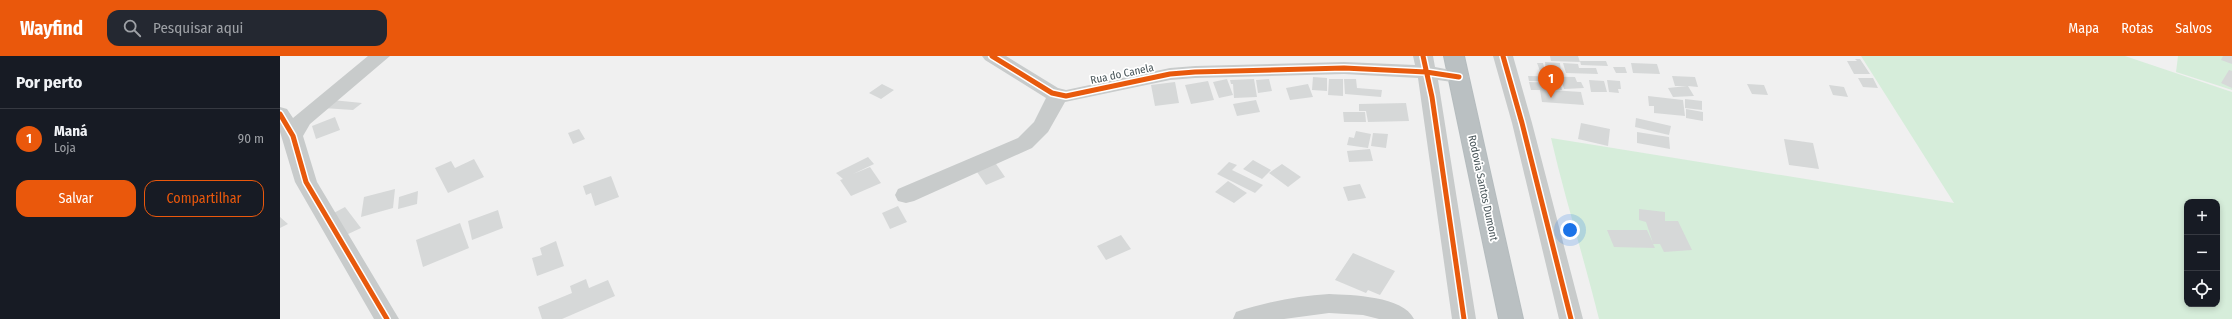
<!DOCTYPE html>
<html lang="pt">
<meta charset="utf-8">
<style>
body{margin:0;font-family:"Fira Sans Condensed",sans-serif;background:#242831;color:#f1f3f6}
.controls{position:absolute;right:12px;bottom:12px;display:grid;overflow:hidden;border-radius:8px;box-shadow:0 2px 6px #0003}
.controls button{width:36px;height:36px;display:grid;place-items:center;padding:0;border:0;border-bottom:1px solid #363941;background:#171b24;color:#f1f3f6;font:20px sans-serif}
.you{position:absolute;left:1290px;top:174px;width:14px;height:14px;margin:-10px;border:3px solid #fff;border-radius:50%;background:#1a73e8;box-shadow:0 0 0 6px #1a73e833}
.badge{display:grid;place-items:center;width:26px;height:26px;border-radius:50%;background:#ea580c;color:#fff;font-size:13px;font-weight:700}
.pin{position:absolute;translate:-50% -33px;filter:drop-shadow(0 1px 2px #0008)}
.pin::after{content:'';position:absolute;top:21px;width:14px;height:12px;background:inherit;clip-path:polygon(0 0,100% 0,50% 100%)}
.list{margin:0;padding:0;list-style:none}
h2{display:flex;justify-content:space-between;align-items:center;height:52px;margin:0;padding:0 16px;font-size:17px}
h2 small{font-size:13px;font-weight:400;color:#9ea1a6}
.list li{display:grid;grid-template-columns:26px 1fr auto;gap:12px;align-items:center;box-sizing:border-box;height:60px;padding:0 16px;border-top:1px solid #363941}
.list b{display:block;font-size:15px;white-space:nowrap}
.list p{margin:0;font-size:13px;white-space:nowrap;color:#9ea1a6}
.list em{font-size:13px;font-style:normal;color:#9ea1a6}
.actions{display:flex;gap:8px;padding:12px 16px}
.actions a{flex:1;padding:9px 0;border:1px solid #ea580c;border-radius:12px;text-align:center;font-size:14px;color:#ea580c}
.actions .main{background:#ea580c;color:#fff}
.icon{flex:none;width:22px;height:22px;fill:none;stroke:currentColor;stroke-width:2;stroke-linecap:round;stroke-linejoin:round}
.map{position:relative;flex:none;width:1952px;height:263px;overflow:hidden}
header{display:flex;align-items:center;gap:24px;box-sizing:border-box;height:56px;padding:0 20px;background:#ea580c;color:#fff}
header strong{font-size:19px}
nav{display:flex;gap:22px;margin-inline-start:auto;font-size:14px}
.search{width:280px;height:36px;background:#242831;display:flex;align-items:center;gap:10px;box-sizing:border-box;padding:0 14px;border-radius:12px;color:#9ea1a6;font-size:15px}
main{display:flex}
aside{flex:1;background:#171b24}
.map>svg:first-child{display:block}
</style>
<header>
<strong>Wayfind</strong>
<div class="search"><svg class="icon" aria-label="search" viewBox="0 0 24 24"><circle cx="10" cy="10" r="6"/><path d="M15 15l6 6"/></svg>Pesquisar aqui</div>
<nav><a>Mapa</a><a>Rotas</a><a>Salvos</a></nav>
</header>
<main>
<aside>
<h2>Por perto<small></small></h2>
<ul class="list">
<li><span class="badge">1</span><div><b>Maná</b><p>Loja</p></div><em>90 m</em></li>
</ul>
<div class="actions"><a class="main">Salvar</a><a>Compartilhar</a></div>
</aside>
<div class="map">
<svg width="1952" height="263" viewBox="0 0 1952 263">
<rect width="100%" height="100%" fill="#f0f0f0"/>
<path fill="#d6edda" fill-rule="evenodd" d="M1581,0H1845L1952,36V263H1319C1304,202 1285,143 1271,82L1674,147ZM1907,146H1937V248H1907Z
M1898,0H1952V34L1896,16Z"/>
<path fill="#d6d8d8" d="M1270,0H1298L1300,6L1271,5Z
M1943,0H1952V8L1941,4Z
M1575,3H1580L1590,18H1574L1567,5H1577Z
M1300,5H1326L1328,10L1301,9Z
M1265,6L1280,7L1281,17L1266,16Z
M1257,7H1263L1265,15H1260Z
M1283,7L1298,8L1299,12H1316L1318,18L1286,17Z
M1351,7L1377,8L1380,18L1353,17Z
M1333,11H1345L1347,17H1336Z
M1949,14L1952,15V32L1941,27Z
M1248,20L1295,21L1297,26H1301L1304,32L1284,33L1282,26L1249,25Z
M1392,20L1415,21L1418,31L1408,30L1414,40L1393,41L1388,32L1407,30H1395Z
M1033,21L1047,22V35L1032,34Z
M1578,22H1593L1598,32L1583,31Z
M947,23L953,39L939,42L933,26Z
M974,23L977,41L954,42L953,28H951L950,24Z
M989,23L992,35L978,37L976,24Z
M1049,23H1063V40L1048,39Z
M1064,23H1076L1077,32L1102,34L1101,41L1065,38Z
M1309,24L1324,25L1327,36H1311Z
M1327,24L1340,25L1341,33H1338L1339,37L1329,36Z
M928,25L934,44L911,48L905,29Z
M895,26L899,47L875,50L871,29Z
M1249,26L1280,27L1282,34H1271L1301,36L1304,49L1262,46L1260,34H1251Z
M602,28L614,34L601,43L589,37Z
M1028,28L1033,41L1010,44L1006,32Z
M1467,28L1484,29L1488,39L1472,38Z
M1549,29L1564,31L1568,41L1553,39Z
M1368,40L1403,44L1405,60L1374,57V50H1369Z
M1405,43L1422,45V54L1405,52Z
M52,44L82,47L73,54L43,52Z
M976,44L980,56L957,60L953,48Z
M1126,47L1129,65L1088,66L1086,55H1079V48Z
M1406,53L1423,56V65L1406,62Z
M1063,56H1085L1086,66H1064Z
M55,61L60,74L36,83L32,70Z
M1356,62L1391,70L1389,79L1355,71Z
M1301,67L1330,73L1328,90L1298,83Z
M299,73L305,83L293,88L288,77Z
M1076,75L1091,78L1088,92L1067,89L1069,81L1074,82Z
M1357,76L1389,81L1390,93L1357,87Z
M1093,77L1108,78L1106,92L1091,90Z
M1504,83L1533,87L1539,113L1509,109Z
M1090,93L1093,105L1069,106L1067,95Z
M588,101L594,108L573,118L590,111L601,127L571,140L560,124L563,123L556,117Z
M194,103L204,121L168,137L155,112L171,105L175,112Z
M973,104L991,114L982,123L963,113Z
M714,105L725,121L706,129L695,113Z
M949,106L957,109L952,114L983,129L975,137L937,118Z
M1002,108L1021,121L1008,131L989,117Z
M331,120L339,141L315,150L311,137L306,139L303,130Z
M948,125L967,137L954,147L935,136Z
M1080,128L1086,142L1068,145L1063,131Z
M115,133L113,152L81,161L84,141Z
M138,135L137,148L118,153L119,141Z
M618,150L627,166L610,173L602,157Z
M65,151L81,172L66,179L50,159Z
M1359,153L1385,156V165H1398L1412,194L1384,196L1380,188H1373L1375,192L1334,191L1327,174H1367L1373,187L1366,166L1359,164Z
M218,154L223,172L192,184L188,165Z
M0,161L8,168L0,172Z
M180,167L189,192L143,211L136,184Z
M841,179L851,193L826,204L817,190Z
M276,185L284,210L257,220L252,202L262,199L260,192Z
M1073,197L1115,215L1100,239L1088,234L1086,237L1055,224Z
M306,223L309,232L328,224L335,240L282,263H262L258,251L292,237L290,230Z"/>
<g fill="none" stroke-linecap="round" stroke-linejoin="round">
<defs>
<path id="highway" d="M1164,0H1184L1243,263H1219Z"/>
</defs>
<use href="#highway" stroke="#b5bcbe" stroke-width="2"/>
<path fill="#c8cbcb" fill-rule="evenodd" d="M88,0H110L30,68L23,80L37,126L119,263H94L15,126L0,76V51L7,53L13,62Z
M702,0H726L778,32L786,34L890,12L915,10L1064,6L1135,9L1133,0H1153L1155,11L1186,17L1189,21L1186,25L1179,27L1158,24L1196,263H1172L1138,22L1064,18L915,22L890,24L785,46L768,76L752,92L634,145L626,147L618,145L615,139L618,133L738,82L754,66L766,42L705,4Z
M1213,0H1233L1252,67L1303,263H1279L1232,67Z
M1049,238C1072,239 1123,240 1134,263H1099L1083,259L1049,257L1004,263H953L956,256C987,246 1017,240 1049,238Z"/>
<use href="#highway" fill="#bac0c2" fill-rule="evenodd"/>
<defs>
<path id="cycleway" d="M712,0L772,37L786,40L890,18L915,16L1064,12L1146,16L1179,21
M1143,0L1152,41L1184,263
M1223,0L1242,67L1291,263
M0,58L13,80L26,126L107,263"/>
</defs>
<use href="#cycleway" stroke="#fff" stroke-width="8"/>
<use href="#cycleway" stroke="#e8590c" stroke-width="5"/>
</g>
<g text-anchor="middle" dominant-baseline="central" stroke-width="3.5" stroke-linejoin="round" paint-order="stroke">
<g font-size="11" fill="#49565a" stroke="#fff">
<text transform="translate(842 18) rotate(-12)">Rua do Canela</text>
<text transform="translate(1203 132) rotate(78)">Rodovia Santos Dumont</text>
</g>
</g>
</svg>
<div class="controls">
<button>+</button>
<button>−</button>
<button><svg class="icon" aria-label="locate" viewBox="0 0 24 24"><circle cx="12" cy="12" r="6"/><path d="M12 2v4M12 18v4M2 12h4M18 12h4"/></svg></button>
</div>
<div class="you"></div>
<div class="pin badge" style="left:1271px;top:42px">1</div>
</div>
</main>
